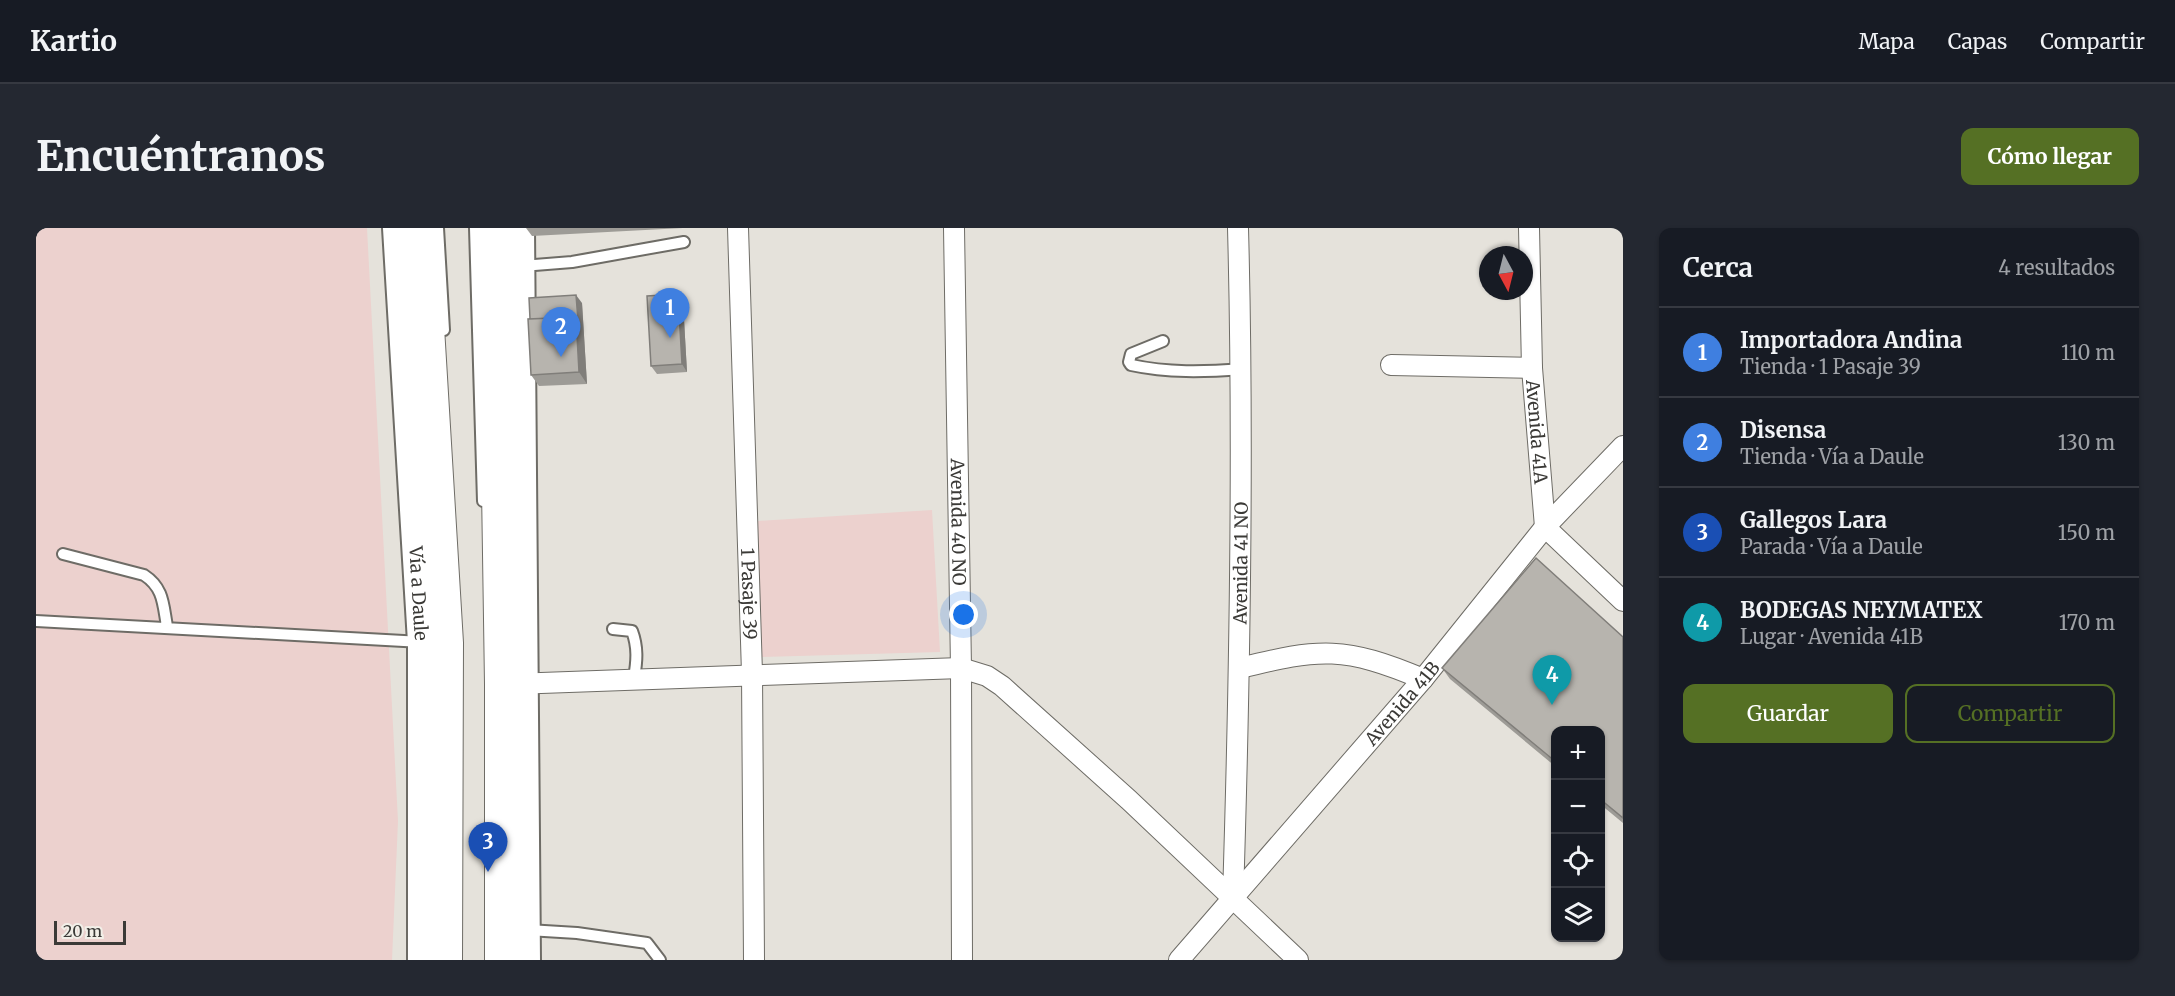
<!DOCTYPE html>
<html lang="es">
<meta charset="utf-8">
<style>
body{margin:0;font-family:Merriweather,serif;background:#242831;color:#f1f3f6}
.controls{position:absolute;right:18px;bottom:18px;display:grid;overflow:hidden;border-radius:12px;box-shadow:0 2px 4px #0004}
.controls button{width:54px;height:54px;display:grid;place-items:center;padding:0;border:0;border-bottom:2px solid #363941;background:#171b24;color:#f1f3f6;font:30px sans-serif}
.compass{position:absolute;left:1443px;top:18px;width:54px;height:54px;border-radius:50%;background:#171b24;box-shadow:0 2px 4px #0004;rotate:173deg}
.scale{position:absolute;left:18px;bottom:15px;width:72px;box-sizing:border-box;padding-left:6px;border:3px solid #3b3a37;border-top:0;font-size:16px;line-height:21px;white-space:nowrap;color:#3b3a37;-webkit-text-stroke:4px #f2efe8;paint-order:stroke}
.you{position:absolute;left:928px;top:387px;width:21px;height:21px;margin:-15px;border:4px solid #fff;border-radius:50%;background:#1a73e8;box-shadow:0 0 0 9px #1a73e833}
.badge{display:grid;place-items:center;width:39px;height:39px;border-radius:50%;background:#557024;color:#fff;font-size:20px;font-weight:700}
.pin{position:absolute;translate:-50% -50px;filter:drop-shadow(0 2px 3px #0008)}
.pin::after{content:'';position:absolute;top:32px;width:21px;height:18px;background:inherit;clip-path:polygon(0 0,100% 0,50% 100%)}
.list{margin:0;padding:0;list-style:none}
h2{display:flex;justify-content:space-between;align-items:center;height:78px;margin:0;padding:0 24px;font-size:26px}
h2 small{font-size:20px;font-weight:400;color:#9ea1a6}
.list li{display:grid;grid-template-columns:39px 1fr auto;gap:18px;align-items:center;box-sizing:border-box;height:90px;padding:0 24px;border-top:2px solid #363941}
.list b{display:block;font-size:22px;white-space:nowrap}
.list p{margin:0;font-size:20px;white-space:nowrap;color:#9ea1a6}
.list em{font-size:20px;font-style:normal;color:#9ea1a6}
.actions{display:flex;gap:12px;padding:18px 24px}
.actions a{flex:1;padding:14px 0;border:2px solid #557024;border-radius:12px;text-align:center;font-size:21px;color:#557024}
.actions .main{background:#557024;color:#fff}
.icon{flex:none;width:33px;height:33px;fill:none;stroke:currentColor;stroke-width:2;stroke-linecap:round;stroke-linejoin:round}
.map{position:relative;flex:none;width:1587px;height:732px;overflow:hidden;border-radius:12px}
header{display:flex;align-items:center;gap:36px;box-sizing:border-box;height:84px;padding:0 30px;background:#171b24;border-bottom:2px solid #363941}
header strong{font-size:28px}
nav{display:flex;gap:33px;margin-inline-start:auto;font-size:21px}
.intro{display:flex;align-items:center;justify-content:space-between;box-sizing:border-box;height:144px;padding:0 36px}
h1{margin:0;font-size:42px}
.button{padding:15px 27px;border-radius:12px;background:#557024;color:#fff;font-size:21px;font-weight:700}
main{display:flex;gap:36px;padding:0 36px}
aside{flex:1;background:#171b24;border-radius:12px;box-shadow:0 2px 4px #0004}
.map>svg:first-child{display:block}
</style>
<header>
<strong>Kartio</strong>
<nav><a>Mapa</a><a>Capas</a><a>Compartir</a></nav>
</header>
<div class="intro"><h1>Encuéntranos</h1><a class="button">Cómo llegar</a></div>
<main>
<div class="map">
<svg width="1587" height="732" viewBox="0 0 1587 732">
<rect width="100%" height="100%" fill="#e5e2db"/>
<path fill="#ecd1ce" d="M0,0H331L362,593L356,732H0Z
M896,282L904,424L725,429L722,293Z"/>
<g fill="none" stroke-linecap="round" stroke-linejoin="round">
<defs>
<path id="lane" d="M402,0L408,102
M439,0L447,273
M486,38L536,34L648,14
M1127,113L1095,126L1093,134L1095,137C1132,145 1168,144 1206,141
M27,326L108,347C128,360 127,377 131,398
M0,393L386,414
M577,401L596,403C602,419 601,433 598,450
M492,702L541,705L611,715L624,732"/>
<g id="street">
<path id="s1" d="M702,0L716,445L718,732"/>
<path id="s2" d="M918,0L925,440L926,732"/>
<path id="s3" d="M1493,0L1496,140L1509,299L1587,373"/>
<path d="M1355,137L1496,140"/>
<path d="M1204,440C1284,420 1309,418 1387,451"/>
<path d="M477,456L925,440L951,448L966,458L1093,572L1262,732"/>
<path id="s4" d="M1197,669C1204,446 1208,223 1202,0"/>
<path id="s5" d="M1143,732L1387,451L1509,299L1587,218"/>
</g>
<g id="secondary">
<path id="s6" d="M361,0L386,414V732"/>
<path d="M484,0L490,732"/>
</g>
<path id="primary" d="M386,0L411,415L410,732
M458,0L465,456V732"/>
</defs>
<use href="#lane" stroke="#6e6c66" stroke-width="14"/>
<use href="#street" stroke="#6e6c66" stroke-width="22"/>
<use href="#secondary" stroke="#6e6c66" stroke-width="32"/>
<use href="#primary" stroke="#6e6c66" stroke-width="34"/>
<use href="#lane" stroke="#fff" stroke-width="10"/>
<use href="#street" stroke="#fff" stroke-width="20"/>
<use href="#secondary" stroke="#fff" stroke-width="28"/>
<use href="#primary" stroke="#fff" stroke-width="32"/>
</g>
<path fill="#9d9b96" d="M490,0H647L496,8Z
M647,74L651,144L621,146L615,138Z
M546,75L551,156L503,158L495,147L494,91Z
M1587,409V595L1564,576V502H1520V539L1414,451L1406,440Z"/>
<path fill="#807e7a" d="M642,66L647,74L651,144L646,136Z
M540,67L546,75L551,156L543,144L540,89Z"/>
<path fill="#b7b4ae" stroke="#807e7a" stroke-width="1.5" d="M642,66L646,136L615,138L611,68Z
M540,67L542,92L540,89L494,91L493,70Z
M540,89L543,144L495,147L492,91Z
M1500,330L1587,409V590L1564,571V502H1520V534L1406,440Z"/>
<g text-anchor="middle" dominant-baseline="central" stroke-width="4.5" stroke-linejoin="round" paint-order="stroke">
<g font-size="18" fill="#3b3a37" stroke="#f2efe8">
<text stroke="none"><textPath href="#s3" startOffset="204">Avenida 41A</textPath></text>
<text stroke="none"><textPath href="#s2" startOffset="294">Avenida 40 NO</textPath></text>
<text stroke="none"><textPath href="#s4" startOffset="334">Avenida 41 NO</textPath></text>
<text stroke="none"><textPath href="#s6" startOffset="366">Vía a Daule</textPath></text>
<text stroke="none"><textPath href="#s1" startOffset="366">1 Pasaje 39</textPath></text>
<text stroke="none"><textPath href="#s5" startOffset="340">Avenida 41B</textPath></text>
</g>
</g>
</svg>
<div class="controls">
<button>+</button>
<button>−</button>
<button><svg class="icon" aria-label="locate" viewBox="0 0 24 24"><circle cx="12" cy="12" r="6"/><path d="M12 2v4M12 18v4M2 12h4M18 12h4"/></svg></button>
<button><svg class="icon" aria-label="layers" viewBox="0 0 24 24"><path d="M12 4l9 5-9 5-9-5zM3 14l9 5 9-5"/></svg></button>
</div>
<svg class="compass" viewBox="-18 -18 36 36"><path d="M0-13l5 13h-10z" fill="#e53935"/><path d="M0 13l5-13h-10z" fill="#9ea1a6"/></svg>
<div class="scale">20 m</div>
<div class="you"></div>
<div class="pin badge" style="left:634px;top:110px;background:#3f7fe0">1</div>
<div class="pin badge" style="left:525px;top:129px;background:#3f7fe0">2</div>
<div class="pin badge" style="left:452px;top:644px;background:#1a4fb4">3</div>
<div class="pin badge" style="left:1516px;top:477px;background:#0f9aa8">4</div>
</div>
<aside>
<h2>Cerca<small>4 resultados</small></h2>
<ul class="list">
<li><span class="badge" style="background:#3f7fe0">1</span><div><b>Importadora Andina</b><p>Tienda · 1 Pasaje 39</p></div><em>110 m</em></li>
<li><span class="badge" style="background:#3f7fe0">2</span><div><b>Disensa</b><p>Tienda · Vía a Daule</p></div><em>130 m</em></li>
<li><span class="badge" style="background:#1a4fb4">3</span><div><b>Gallegos Lara</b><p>Parada · Vía a Daule</p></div><em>150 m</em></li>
<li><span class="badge" style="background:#0f9aa8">4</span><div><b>BODEGAS NEYMATEX</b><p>Lugar · Avenida 41B</p></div><em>170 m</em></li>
</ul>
<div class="actions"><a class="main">Guardar</a><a>Compartir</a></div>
</aside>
</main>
